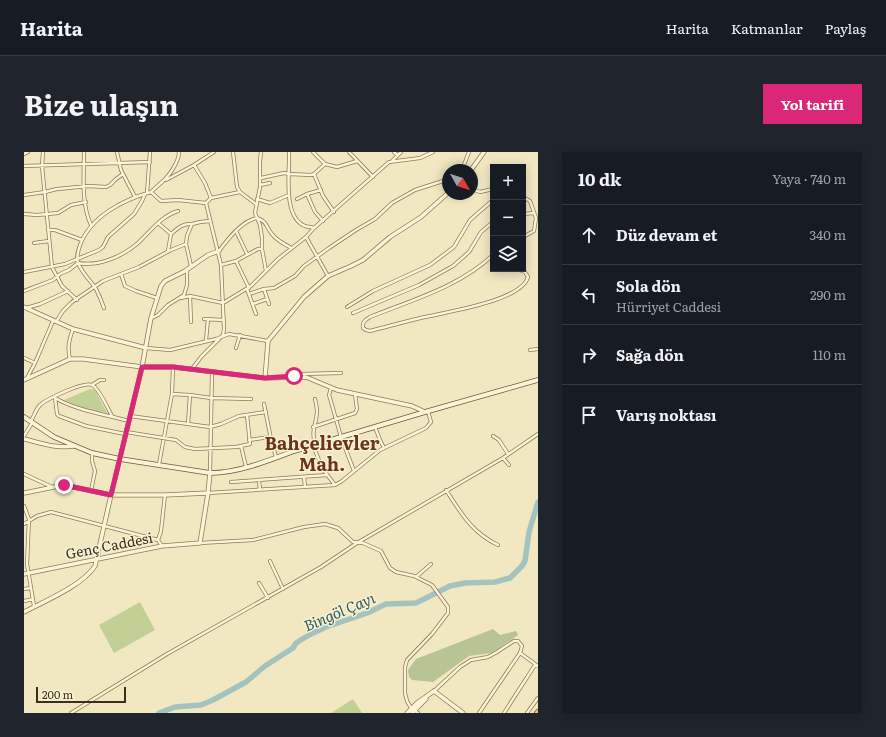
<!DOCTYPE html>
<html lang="tr">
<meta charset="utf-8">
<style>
body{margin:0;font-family:Literata,serif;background:#20242c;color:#f1f3f6}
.controls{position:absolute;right:12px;top:12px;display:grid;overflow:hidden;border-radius:0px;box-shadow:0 2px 10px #0003}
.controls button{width:36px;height:36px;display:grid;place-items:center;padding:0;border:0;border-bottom:1px solid #363941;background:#171b24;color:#f1f3f6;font:20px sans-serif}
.compass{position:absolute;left:418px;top:12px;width:36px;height:36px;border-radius:50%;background:#171b24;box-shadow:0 2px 10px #0003;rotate:129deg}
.scale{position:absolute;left:12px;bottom:10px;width:90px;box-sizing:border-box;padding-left:4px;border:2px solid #3b2f1d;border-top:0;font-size:11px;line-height:14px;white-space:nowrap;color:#3b2f1d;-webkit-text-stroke:3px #f8f1d2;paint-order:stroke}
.stop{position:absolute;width:12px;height:12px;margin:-9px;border:3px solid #db2777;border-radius:50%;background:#fff}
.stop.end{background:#db2777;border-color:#fff;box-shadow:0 1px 4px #0008}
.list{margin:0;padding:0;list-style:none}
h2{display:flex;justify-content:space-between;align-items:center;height:52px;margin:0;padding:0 16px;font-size:17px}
h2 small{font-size:13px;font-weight:400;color:#9ea1a6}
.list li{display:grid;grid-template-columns:26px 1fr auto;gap:12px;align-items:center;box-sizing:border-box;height:60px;padding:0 16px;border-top:1px solid #363941}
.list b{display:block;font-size:15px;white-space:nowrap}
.list p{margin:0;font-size:13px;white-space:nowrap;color:#9ea1a6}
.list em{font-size:13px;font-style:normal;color:#9ea1a6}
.icon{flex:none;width:22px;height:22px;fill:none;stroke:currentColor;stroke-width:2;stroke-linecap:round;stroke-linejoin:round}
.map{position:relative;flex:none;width:514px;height:561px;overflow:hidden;border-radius:0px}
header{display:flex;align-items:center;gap:24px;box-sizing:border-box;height:56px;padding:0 20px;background:#171b24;border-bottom:1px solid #363941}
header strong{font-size:19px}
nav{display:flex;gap:22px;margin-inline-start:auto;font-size:14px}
.intro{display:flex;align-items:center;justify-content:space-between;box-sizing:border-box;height:96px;padding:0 24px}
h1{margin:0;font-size:28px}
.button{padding:10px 18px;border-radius:0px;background:#db2777;color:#fff;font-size:14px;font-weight:700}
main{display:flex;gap:24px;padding:0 24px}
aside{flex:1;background:#171b24;border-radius:0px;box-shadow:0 2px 10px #0003}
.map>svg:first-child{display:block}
</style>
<header>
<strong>Harita</strong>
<nav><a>Harita</a><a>Katmanlar</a><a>Paylaş</a></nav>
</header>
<div class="intro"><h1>Bize ulaşın</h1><a class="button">Yol tarifi</a></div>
<main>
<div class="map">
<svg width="514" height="561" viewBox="0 0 514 561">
<rect width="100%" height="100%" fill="#f1e8c2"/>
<path fill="#c2d095" d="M66,237L70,238L72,240L83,261L67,259L40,248Z
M116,450L131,478L90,501L75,473Z
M329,547L338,561H307Z"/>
<path fill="#b9c495" d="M469,477L476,483L492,479L494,483L468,501L445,504L409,530L388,528L385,525L384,518L392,507Z"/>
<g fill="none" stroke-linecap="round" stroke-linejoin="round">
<path stroke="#a5c3be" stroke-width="5.5" d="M135,561L151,555L177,553L189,548L222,530L241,514L269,496L272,491L285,483L302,475L343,461L362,452L392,451L426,434L441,431L471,430L486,426L498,414L501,409L505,380L514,350"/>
<defs>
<path id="minor" d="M19,0L18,14L28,115L38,134L53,148
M60,0C60,23 57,52 67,73
M93,0L97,18L111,45
M155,0C155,9 146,23 139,29C135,33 131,36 127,40L137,49L154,48L182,51
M209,0L213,35L216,40L232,52
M237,0L236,9V35L231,61L236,73L238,86V97L242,119
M265,0C266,19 258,65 281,74C284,75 287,75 290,76
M289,0L301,12L313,15L333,9
M325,0L349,25
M370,0L373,3
M0,2L4,0
M368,9L377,0
M170,13L181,31L187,46
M0,14L126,10
M438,18L445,0
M290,22L299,44L310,60
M237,26L260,21L265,22L287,23L290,22L301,12
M142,28L170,13L190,0
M236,33L246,31
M448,37L456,40L469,37
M123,41L126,0
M283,42L291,60L299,69
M0,43L21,40L33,37L65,34L82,35L86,33L92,27L99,22
M499,45L506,49L512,66L510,79L499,85
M233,47L246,51L265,43
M273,47L283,42L297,38
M0,62L13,63L34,61L47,53L62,50
M499,62L510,61
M134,71L147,82
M24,78H31L58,88
M212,79L223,102
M282,85L304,124
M10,91L25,89
M144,99L147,82C154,76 159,71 168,72
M195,99C203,88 218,68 233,66C244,70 241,74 248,82C253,89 261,92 267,96
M469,103C435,135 388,148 346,165C341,168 338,170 339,176L342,178L346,179C366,174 386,168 406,164C428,159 498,148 504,125L501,120L493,117
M212,109L225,136
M197,113L212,109L234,97H238
M167,114L162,92L163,84L168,72L176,70L186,69
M0,120L41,112L75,98L79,95L84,85L110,62L118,49L121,42
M97,122L101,134L112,139L133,146
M223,137L232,162
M240,137L245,152
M0,139L29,128L36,122L45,118L54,111C75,115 99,104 114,91C126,80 137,64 154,59
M225,142L240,137L250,136L271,124L280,114L305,96L332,78L351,67L368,51L391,38L419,29L424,30
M166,144L167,170
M157,146L166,144L199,151L227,134L254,107L282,85L290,76L365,10L396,6L409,0
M229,152L243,147
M323,155L349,139L406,113L430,95L446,68L469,48
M2,156L16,152L44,139
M80,156C78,150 75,143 72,137C66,128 58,121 54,111C52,105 54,99 56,93C67,64 99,48 127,40
M329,161L395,133L429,114L445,100L457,80L469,70
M128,166L134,163L144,153L160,143L163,133V118
M180,167L200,168
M32,170L39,159L48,150L79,129L115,115L147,98L162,92
M182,188L184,167
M122,196L146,198L192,187L205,182L244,189
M212,196L216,183
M506,198L514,197
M0,206L11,211
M46,207C43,196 45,188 49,177
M168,217L177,205L199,183L200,177L197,113L182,51L187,46L216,40
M270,224L277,222L317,221
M3,226L11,211L29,169
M68,233L76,228H80
M307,236L305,243L306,246L317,285L330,319
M148,242L166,243L187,246L227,247
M31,245L33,262L35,264L62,274L101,282
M31,246C54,259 80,262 105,269
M291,247C292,251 293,256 293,260C292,274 287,277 291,293
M240,252L247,287L252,305
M106,264L186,275L197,272L215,264L242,260
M7,269C10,264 12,257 16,253C23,247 60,229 68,233C75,236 84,257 88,264
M164,272L166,243
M289,275L331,261L333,257L331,242
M351,275L356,288L360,296
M102,280L152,288L161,295L171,297L212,295L226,292L223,263
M0,284L8,271
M469,284L475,288L484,302
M225,288L246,285
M289,293L298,316L311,333
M217,294L222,315
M479,306L485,313
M135,312L148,242L149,215
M186,321L188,220
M0,322L28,335
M280,325L281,335
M235,328L236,338
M207,330L303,323
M422,338C437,361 448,381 474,393
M67,339L71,319L68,309V301
M184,341L311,333L318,329L356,298L402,276L407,270L404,259
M0,354L5,367L3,412L10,454
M0,372L13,364L27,360L134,388L138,394
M134,388L137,379L141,343
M176,391L229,388L280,375L301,372L314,376L329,390L339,391L357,399L366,416L372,420L390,424L408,433L424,455V461L408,482L383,508L381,515V541L383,549L387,556L394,561
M246,409L259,437
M392,425L407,412
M235,431L244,446
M0,437L7,436
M0,449L9,447
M496,501L514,514
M410,539L436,515L447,508L464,505L473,500L490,489H494L498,494L496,501L455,561
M47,561L143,502L297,415L333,391L479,306L514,282
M480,561L511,513
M503,561L514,546"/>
<path id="tertiary" d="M447,18L460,0
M0,155L49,177L122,196
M241,226L244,189L280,145L304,124L327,114L339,108L366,85L397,65L424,41
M0,228L46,207H59L118,215H149L241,226L282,225L313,238L388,254L401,260
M0,287C17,291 32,297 50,294
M0,341L40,333L87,343H141L184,341
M0,422L138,394L176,391L184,341L186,321
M0,460C21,449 59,433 71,414L87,343L118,215L127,166L137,134L141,129L161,119L184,103L195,99
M410,539L439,561
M383,561L393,551L410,539
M388,561L402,547"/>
<path id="secondary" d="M0,265L30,285L68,301L96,307L186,321C213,321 244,309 270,299L401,260L514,228"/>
<path id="trunk" d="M513,561L514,560"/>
</defs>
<use href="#minor" stroke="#8c7958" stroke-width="4"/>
<use href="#tertiary" stroke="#8c7958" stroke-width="5"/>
<use href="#secondary" stroke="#6e5a3b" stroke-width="5.5"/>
<use href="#trunk" stroke="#59462c" stroke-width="6"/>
<use href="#minor" stroke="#fbf4d6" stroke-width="2.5"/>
<use href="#tertiary" stroke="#fbf4d6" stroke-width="3.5"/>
<use href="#secondary" stroke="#fbf4d6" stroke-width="4"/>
<use href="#trunk" stroke="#eecc72" stroke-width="4.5"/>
</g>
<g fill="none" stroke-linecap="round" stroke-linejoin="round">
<path stroke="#db2777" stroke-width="5" d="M40,333L87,343L118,215H149L241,226L270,224"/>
</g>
<g text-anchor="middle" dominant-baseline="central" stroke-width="3" stroke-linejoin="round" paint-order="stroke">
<g font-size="14" fill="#3b2f1d" stroke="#f8f1d2">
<text transform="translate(85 393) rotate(-11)">Genç Caddesi</text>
</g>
<g font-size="15" font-style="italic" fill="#2b595b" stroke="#f8f1d2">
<text transform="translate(315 459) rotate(-23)">Bingöl Çayı</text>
</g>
<g font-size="18" font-weight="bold" fill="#6a331a" stroke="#f8f1d2">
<text x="298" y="290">Bahçelievler<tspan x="298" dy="21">Mah.</tspan></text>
</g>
</g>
</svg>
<div class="controls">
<button>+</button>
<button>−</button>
<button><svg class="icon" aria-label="layers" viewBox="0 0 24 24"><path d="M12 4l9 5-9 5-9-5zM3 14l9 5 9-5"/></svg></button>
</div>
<svg class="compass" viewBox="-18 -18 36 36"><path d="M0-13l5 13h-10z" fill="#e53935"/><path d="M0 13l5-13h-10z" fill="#9ea1a6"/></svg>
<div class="scale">200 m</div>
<div class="stop" style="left:270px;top:224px"></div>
<div class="stop end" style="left:40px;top:333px"></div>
</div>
<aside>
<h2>10 dk<small>Yaya · 740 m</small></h2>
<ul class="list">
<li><svg class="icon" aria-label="ahead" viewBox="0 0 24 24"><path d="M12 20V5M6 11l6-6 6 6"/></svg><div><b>Düz devam et</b></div><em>340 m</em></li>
<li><svg class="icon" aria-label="left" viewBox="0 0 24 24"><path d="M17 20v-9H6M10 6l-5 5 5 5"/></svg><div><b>Sola dön</b><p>Hürriyet Caddesi</p></div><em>290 m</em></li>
<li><svg class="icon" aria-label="right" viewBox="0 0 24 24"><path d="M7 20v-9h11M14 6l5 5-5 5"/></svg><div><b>Sağa dön</b></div><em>110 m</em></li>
<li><svg class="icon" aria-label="arrive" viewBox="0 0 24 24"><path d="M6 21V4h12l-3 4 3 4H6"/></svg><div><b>Varış noktası</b></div></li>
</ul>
</aside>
</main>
